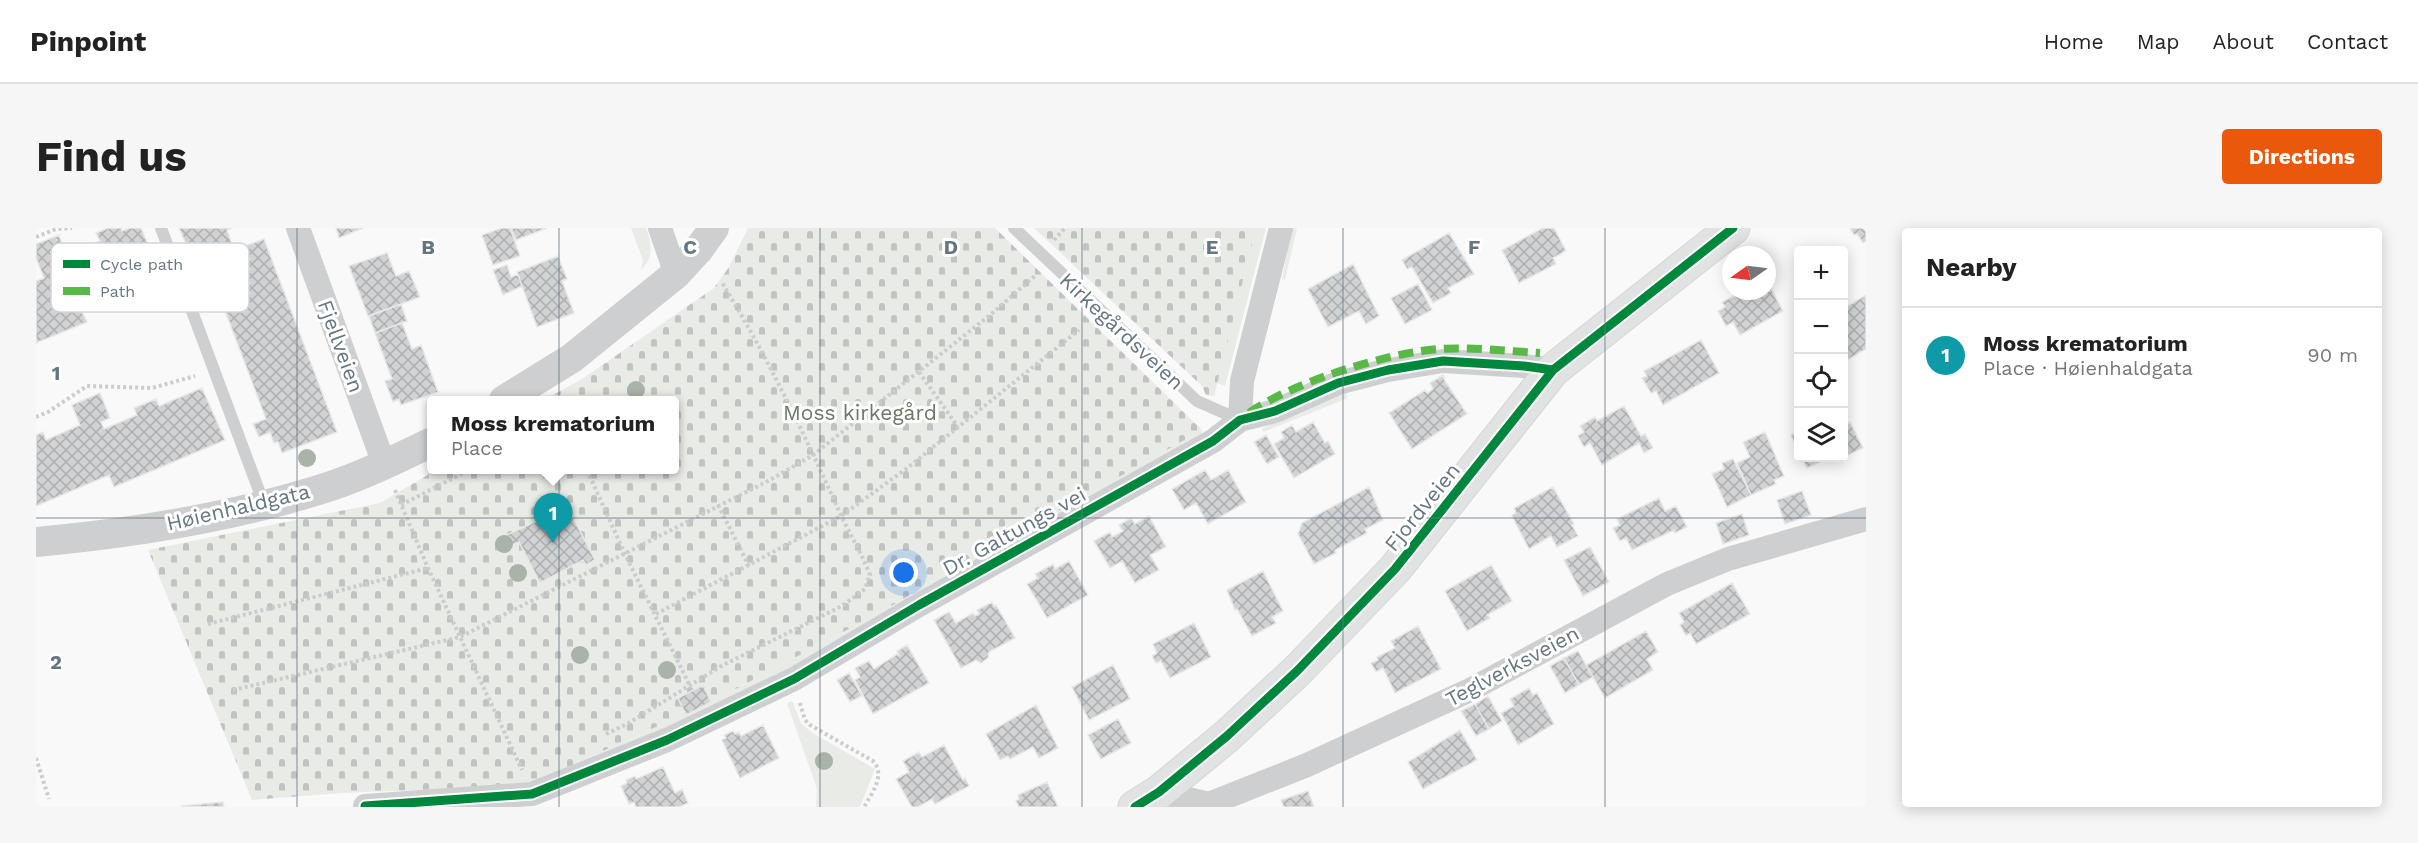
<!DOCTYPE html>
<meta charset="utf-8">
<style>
body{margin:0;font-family:"Work Sans",sans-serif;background:#f6f6f6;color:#222}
.controls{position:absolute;right:18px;top:18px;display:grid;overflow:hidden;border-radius:6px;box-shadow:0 3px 15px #0003}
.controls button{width:54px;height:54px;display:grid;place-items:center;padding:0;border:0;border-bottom:2px solid #e0e0e0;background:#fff;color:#222;font:30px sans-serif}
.compass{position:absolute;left:1686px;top:18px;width:54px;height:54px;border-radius:50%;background:#fff;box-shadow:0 3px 15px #0003;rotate:256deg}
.you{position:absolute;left:868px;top:345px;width:21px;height:21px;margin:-15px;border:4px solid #fff;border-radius:50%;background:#1a73e8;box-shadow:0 0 0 9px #1a73e833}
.badge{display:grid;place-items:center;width:39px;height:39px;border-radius:50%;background:#ea580c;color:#fff;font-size:20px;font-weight:700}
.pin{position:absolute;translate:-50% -50px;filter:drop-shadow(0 2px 3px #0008)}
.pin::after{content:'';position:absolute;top:32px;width:21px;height:18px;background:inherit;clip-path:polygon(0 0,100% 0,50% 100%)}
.popup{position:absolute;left:391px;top:168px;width:252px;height:78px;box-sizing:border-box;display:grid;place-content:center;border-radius:6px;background:#fff;filter:drop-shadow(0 2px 4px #0005);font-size:20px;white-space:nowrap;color:#767676}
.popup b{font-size:22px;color:#222}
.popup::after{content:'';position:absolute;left:50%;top:100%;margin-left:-12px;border:12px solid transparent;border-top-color:#fff}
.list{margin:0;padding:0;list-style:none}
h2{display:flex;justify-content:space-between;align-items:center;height:78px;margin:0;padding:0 24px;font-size:26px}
h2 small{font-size:20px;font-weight:400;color:#767676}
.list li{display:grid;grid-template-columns:39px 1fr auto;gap:18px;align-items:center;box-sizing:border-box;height:96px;padding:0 24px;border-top:2px solid #e0e0e0}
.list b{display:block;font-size:22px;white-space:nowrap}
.list p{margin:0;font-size:20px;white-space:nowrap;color:#767676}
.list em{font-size:20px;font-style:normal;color:#767676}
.icon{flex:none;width:33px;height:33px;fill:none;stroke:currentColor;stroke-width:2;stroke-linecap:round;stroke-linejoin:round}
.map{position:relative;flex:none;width:1830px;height:579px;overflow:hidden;border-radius:6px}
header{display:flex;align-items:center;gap:36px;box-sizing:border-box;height:84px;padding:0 30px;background:#fff;border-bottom:2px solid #e0e0e0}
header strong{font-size:28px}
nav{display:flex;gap:33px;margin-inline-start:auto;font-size:21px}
.intro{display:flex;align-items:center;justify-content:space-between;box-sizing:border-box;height:144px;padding:0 36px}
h1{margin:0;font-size:42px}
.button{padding:15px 27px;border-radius:6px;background:#ea580c;color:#fff;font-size:21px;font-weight:700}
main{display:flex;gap:36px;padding:0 36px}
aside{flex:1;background:#fff;border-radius:6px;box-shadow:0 3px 15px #0003}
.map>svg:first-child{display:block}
</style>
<header>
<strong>Pinpoint</strong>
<nav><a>Home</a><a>Map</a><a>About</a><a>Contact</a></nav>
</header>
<div class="intro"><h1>Find us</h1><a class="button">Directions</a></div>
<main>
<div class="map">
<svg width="1830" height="579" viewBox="0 0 1830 579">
<defs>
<pattern id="cemetery-stones" width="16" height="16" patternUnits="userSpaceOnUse" patternTransform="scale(1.5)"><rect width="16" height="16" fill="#e8ebe6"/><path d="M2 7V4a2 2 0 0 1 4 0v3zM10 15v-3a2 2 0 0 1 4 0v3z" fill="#c0c3c0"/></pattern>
<pattern id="building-cross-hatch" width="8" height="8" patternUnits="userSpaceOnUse" patternTransform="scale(1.5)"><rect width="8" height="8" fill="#d0d2d3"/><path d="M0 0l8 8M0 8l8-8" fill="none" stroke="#acafb1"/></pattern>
</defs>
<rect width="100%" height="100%" fill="#f9f9f9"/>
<path fill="#e8ebe6" d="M595,0H610C616,16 618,29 605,42L607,32Z
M1220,0H1230L1189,158L1181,155Z
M1256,0H1261L1249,52L1246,51Z
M1310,165L1312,170L1227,204L1226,201L1255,186Z
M1166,202L1165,211L682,480L505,551L675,474L841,386Z
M756,473L765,495L775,504L839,541L824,579H780L781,561L751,475Z"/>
<path fill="url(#cemetery-stones)" d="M712,0H959L1166,202L841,386L675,474L505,551L478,558L306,565L216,572L112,322L344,275L400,242H638V172H508L546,151L678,60L693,39Z
M998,0H1220L1178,168L1170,167L1166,158Z"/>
<path fill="url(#building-cross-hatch)" stroke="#e8e8e8" stroke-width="1.5" d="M72,0H85L86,3L93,0H105L125,48L45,82L51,94L0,115V53L8,50L0,30V16L23,7L30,27L64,13L60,5Z
M143,0H196L191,2L198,22L174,31L175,33L171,35L173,40L163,44L157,31L154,32L151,23H153Z
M300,0H327L303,10Z
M466,0H474L484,28L457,37L446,7Z
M475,0H511L480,12Z
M1507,0H1518L1530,23L1517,30L1520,36L1483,55L1466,22Z
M1814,0H1830V13L1827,15L1821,6L1818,7Z
M1413,5L1438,46L1412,60L1415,65L1397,75L1376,39L1371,41L1366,32Z
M228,11L301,204L246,225L242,214L238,215L234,204L223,209L217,196L230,191L171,35L175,33L174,31Z
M351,25L360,48L373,43L384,69L332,88L313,38Z
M522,28L531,51L526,53L538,85L501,99L481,44Z
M1317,36L1343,88L1330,96L1323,83L1292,99L1272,61Z
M471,37L475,49L482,46L486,58L467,67L457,42Z
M1731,53L1747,83L1704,107L1697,94L1690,98L1682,83L1689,79L1686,74L1707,63H1731Z
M1382,56L1396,82L1369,96L1355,70Z
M1830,67V121L1808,134V80Z
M365,76L371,93L339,105L333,88Z
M366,95L376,121L385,117L402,164L365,177L363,171L357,174L349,153L356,151L339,105Z
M1665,112L1683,145L1627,177L1620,163L1615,165L1606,150L1611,148L1608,143Z
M1407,147L1409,153L1431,186L1376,221L1353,185L1389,162L1391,165L1397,161L1394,155Z
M166,160L189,212L78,259L73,247L0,278V207L7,204L10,212L44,197L36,177L64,165L74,190L65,194L68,201L101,187L98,180L120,171L123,178Z
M1588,178L1605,208L1609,206L1617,220L1608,225L1603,215L1566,237L1554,215L1548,219L1542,208L1548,204L1544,198L1559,189L1561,193Z
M1277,194L1289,215L1292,213L1299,226L1258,250L1238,216L1248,210L1245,204L1256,197L1260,204Z
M1814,194L1827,220L1810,228L1808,223V197Z
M1762,203V223L1755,207Z
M1729,204L1748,248L1738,252L1740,256L1715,267L1701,235L1714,229L1707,214Z
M1230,207L1243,229L1231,236L1218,214Z
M1766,230H1793L1771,240Z
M1697,231L1715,267L1691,279L1676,246L1688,241L1686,235Z
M1169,242L1175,252L1192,242L1210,274L1172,296L1160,275L1148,282L1136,261Z
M1333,259L1347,292L1329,301L1331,305L1299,322L1300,325L1278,336L1262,306L1266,295Z
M1517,259L1538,296L1536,297L1542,308L1521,319L1515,308L1493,321L1479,294L1476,287L1480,285L1478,280Z
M1766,263L1775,287L1749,296L1741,272Z
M1623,270L1629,283L1640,278L1651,299L1639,305L1638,302L1596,322L1590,310L1584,313L1577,300L1584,297L1581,291Z
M530,276L559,332L550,337L547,332L504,355L483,314L476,317L471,307L516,286L515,284Z
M1706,286L1713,307L1687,316L1680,295Z
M1113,288L1130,319L1114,327L1123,342L1099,355L1086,333L1074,340L1058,313L1074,304L1076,309L1087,303L1083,297L1095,290L1099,296Z
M1554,319L1573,354L1547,368L1528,332Z
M1033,333L1052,367L1011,390L991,356L1002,350L999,346L1017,336L1019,341Z
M1455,337L1476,373L1451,387L1454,390L1431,403L1409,363Z
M1227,343L1247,383L1236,389L1240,395L1216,408L1201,381L1199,382L1191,362Z
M1696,355L1714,386L1660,416L1654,405L1650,408L1644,397L1648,394L1643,385Z
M956,374L958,378L960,377L979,410L953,424L952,430L945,435L940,432L925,440L898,392L913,384L920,395L937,385L939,388L943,386L941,382Z
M1158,395L1175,429L1134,450L1125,433L1120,435L1116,428L1121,425L1117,416Z
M1382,398L1405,441L1359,465L1347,440L1340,444L1335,435L1342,432L1341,429L1359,420L1355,413Z
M1610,403L1622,424L1611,431L1617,442L1569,470L1550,437Z
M871,417L893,455L837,486L819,452L824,449L819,440L833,433L838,441L861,426L863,427L861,423Z
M1542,423L1557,449L1543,457L1528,430Z
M1528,430L1543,457L1529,465L1514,438Z
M1077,437L1094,471L1053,492L1036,459Z
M813,445L826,468L814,474L801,452Z
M667,457L675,474L650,487L642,470Z
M1493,460L1497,467L1501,465L1518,496L1482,517L1465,485L1478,478L1474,471Z
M1452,468L1466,493L1453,501L1439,476Z
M1439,476L1453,501L1440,508L1425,483Z
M1000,477L1022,520L1003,530L997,519L974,531L972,528L964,532L950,506Z
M1082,491L1095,515L1065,531L1052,507Z
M727,497L743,530L704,550L686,512L690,510L688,507L697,503L699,506L703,504L705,508Z
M1424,502L1441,532L1387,561L1372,534Z
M908,517L927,552L929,550L933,558L899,576L896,571L882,579H876L860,551L873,544L867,533L883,524L886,529Z
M627,539L639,565L646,561L652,575L643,579H600L598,574L593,576L585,558L591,555L590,552L599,548L600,551Z
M1011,554L1022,579H983L980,573L983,571L982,567Z
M1272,563L1278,579H1248L1245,572Z
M187,574L188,579L145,578Z"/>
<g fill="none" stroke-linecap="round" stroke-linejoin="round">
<defs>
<path id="primary" d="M1099,579L1123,564L1191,508L1261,443L1359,341L1517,142L1697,0"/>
</defs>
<use href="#primary" stroke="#d5d6d7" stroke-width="35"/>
<path stroke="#cbcccd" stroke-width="4" stroke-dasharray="3 3" stroke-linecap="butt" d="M0,9L20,1L36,0
M1018,12L1029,0
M883,144L922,199
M0,189L12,184L51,158L116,160L159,148
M551,242L588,324L653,456
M359,262L392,340L486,542
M365,277L433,242
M682,277L713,338
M620,386L805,288L870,241L1043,102
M172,396L392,340
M197,462L424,409L732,253L777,227L953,88L1000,47
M764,475L769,492L774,497L837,533C850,547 836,565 828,579
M570,506L591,496L687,437L806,378L829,361L834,347C825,324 812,303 802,281C767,203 730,126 685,53
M0,530L13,571"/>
<path stroke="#cecfd0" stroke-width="12" d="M125,0L228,276
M978,0L1161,173L1204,192"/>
<path stroke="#cecfd0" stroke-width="24" d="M262,0L348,236
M624,0L640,46
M1204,192L1206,153L1245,0
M1123,564L1173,576L1271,537L1432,463L1631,356L1692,331L1830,291
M329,578L496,566L631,512L758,451L883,377L1177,213L1204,192L1239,183L1302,155L1352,142L1407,133L1488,138L1517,142"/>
<path stroke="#cecfd0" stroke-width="30" d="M468,172L536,130L640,46L663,21L678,0
M0,314C99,305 200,289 295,258C330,246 363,230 396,214"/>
<use href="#primary" stroke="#e1e2e2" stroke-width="33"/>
<path stroke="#58b947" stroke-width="8" stroke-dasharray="15 8" stroke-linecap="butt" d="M1213,185C1255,155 1350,125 1403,121C1436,119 1470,123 1504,125"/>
<defs>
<path id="cycleway" d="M329,578L496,566L631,512L758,451L883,377L1177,213L1204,192L1239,183L1302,155L1352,142L1407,133L1488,138L1517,142
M1099,579L1123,564L1191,508L1261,443L1359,341L1517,142L1697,0"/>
</defs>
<use href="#cycleway" stroke="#fff" stroke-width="13"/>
<use href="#cycleway" stroke="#00873e" stroke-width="9"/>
</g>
<g fill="#a9b3a7">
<circle cx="600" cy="162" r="9"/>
<circle cx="271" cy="230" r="9"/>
<circle cx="468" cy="316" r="9"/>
<circle cx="482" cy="345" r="9"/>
<circle cx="544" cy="427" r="9"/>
<circle cx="631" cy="442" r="9"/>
<circle cx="788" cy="533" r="9"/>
</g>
<path fill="none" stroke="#657683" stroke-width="1.5" stroke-opacity="0.55" d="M261,0V579M523,0V579M784,0V579M1046,0V579M1307,0V579M1569,0V579M0,290H1830"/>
<g text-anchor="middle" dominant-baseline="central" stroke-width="6" stroke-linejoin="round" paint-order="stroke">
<g font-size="21" fill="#657683" stroke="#fff">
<text transform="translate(1086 103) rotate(43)">Kirkegårdsveien</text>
<text transform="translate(305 118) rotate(70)">Fjellveien</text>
<text transform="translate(202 279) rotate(-13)">Høienhaldgata</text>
<text transform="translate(1386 279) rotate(-51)">Fjordveien</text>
<text transform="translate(978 303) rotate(-29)">Dr. Galtungs vei</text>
<text transform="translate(1476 438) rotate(-28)">Teglverksveien</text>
</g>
<g font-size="21" fill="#687a64" stroke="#fff">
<text x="824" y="184">Moss kirkegård</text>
</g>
</g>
<rect x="15" y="15" width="198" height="69" rx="9" fill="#fff" stroke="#d1d6da" stroke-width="1.5"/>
<rect x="27" y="32" width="27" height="8" fill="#00873e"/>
<rect x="27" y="59" width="27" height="8" fill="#58b947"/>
<g font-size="16" fill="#657683">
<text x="64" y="42">Cycle path</text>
<text x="64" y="69">Path</text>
</g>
<g font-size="20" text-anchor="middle" font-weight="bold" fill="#657683" stroke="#fff" stroke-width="6" stroke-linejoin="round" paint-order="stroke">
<text x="392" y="26">B</text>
<text x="654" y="26">C</text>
<text x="915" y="26">D</text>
<text x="1176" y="26">E</text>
<text x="1438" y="26">F</text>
<text x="20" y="152">1</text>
<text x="20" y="441">2</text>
</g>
</svg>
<div class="controls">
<button>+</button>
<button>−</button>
<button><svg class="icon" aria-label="locate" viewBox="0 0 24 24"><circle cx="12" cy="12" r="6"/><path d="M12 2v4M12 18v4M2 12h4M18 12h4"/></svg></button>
<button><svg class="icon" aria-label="layers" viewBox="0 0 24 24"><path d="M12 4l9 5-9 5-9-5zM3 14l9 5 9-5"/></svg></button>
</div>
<svg class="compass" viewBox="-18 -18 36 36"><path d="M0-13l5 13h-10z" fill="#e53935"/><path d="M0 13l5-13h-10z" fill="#767676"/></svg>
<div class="you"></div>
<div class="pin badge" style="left:517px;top:315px;background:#0f9aa8">1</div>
<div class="popup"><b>Moss krematorium</b>Place</div>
</div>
<aside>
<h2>Nearby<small></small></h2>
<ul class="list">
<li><span class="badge" style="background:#0f9aa8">1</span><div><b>Moss krematorium</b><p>Place · Høienhaldgata</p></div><em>90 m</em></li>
</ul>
</aside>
</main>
